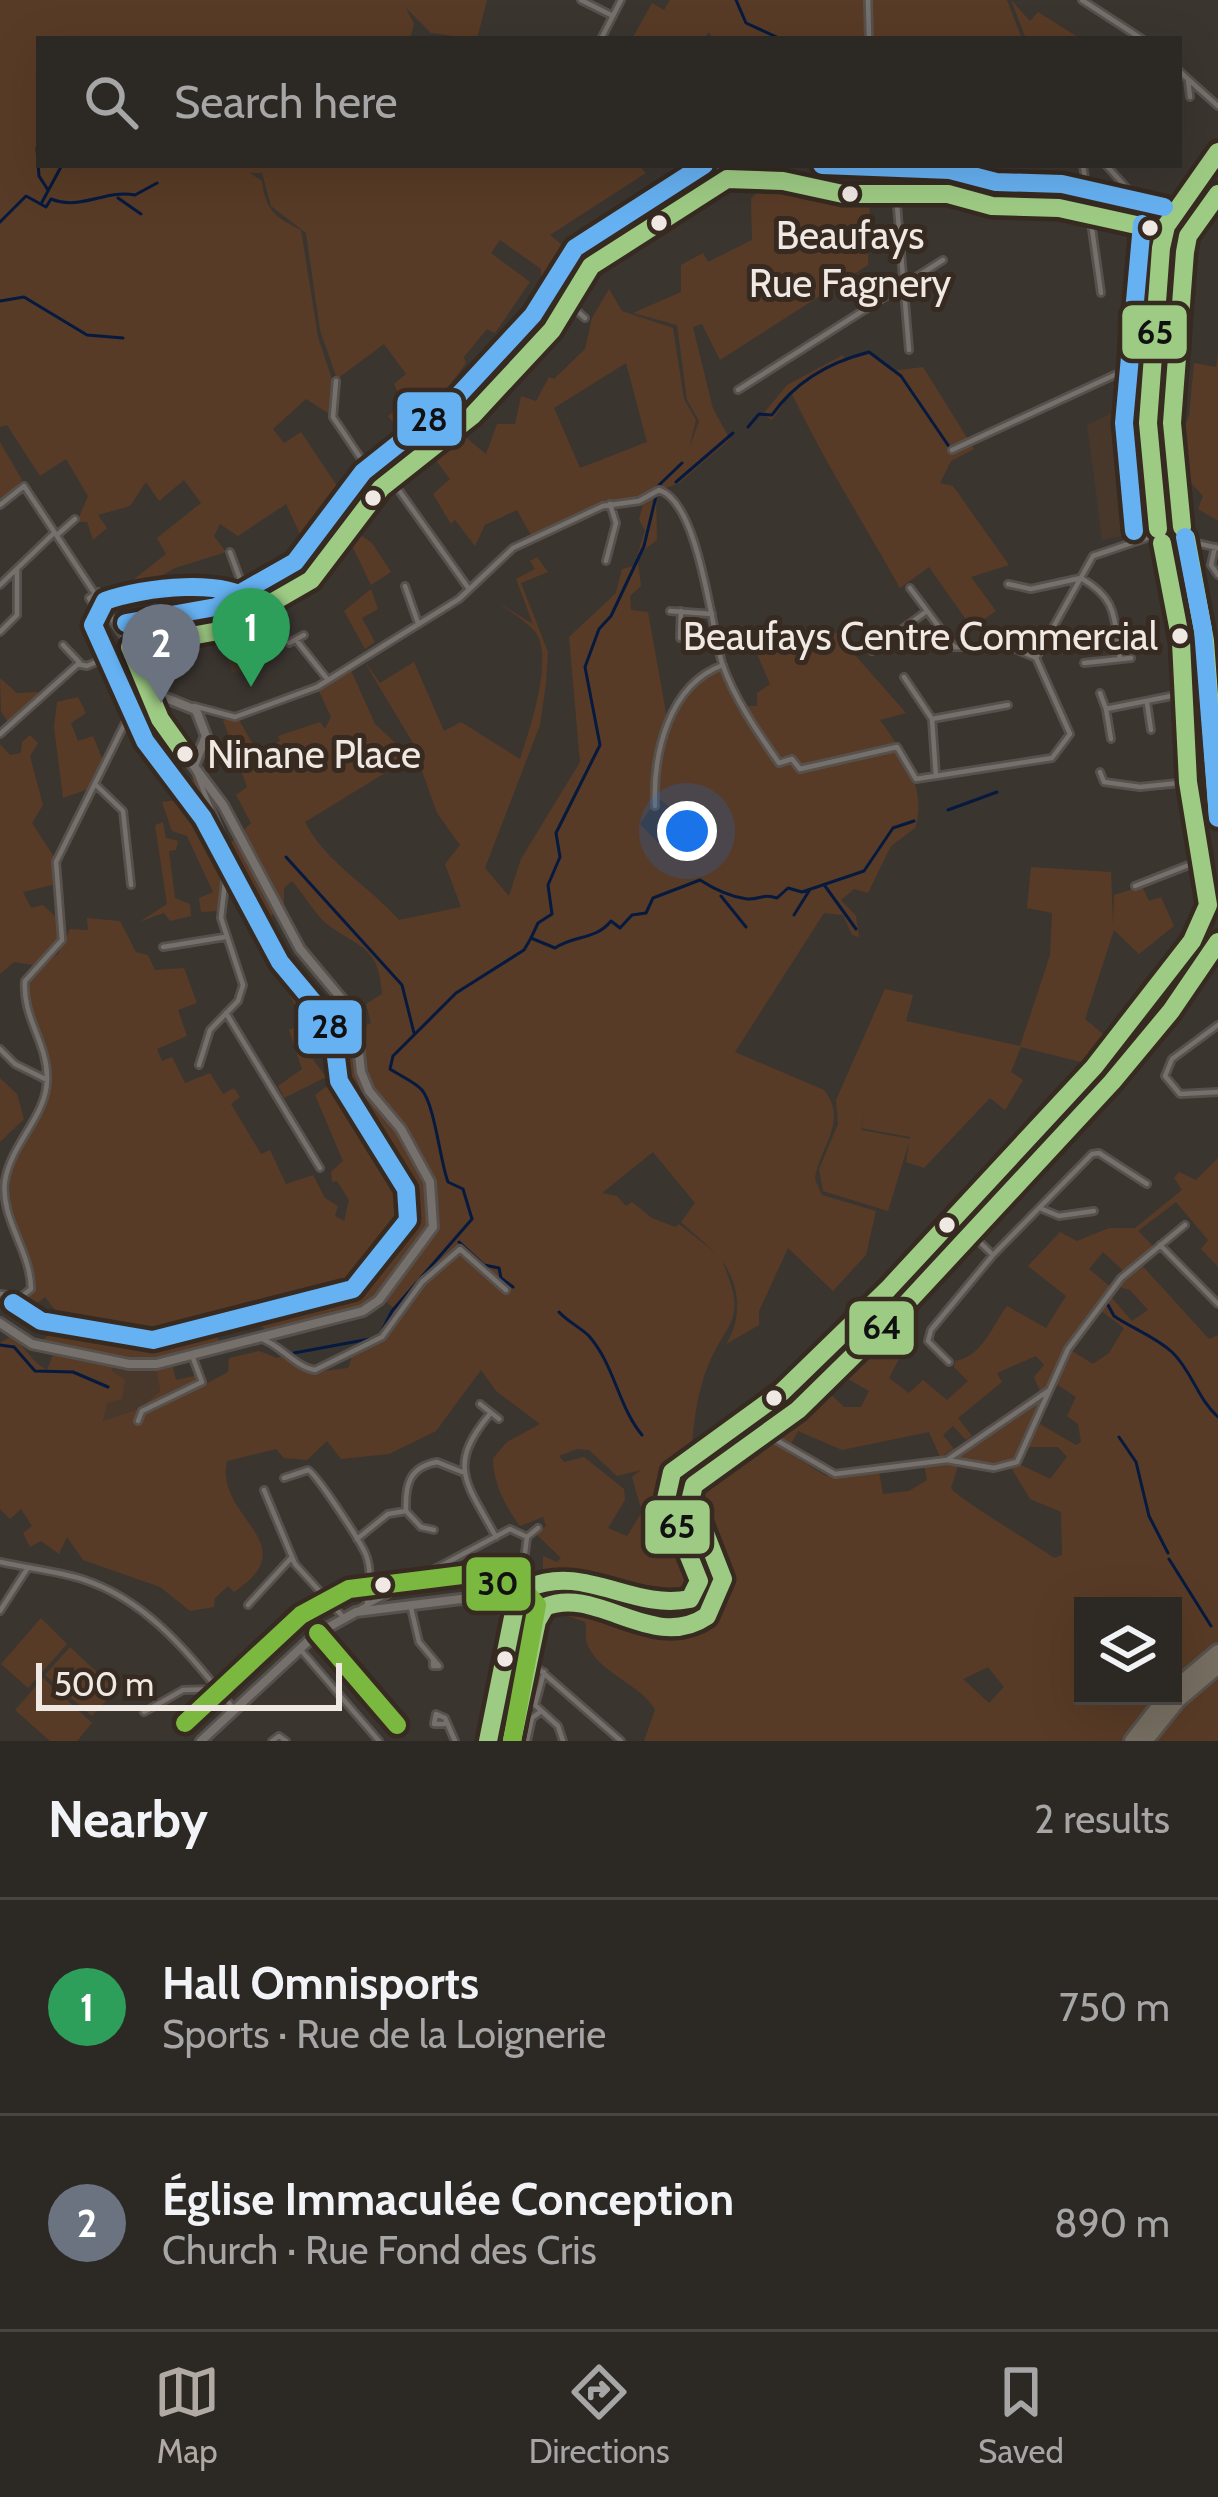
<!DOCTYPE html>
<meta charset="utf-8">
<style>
body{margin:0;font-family:Cabin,sans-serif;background:#34302c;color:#f1f3f6}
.controls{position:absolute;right:36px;bottom:36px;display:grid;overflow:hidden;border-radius:0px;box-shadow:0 12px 48px #0002}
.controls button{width:108px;height:108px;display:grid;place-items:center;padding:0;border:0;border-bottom:3px solid #484441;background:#2c2824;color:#f1f3f6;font:60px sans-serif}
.scale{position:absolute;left:36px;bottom:30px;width:306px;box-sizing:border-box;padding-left:12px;border:6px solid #f0e8e3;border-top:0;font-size:33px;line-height:42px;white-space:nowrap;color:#f0e8e3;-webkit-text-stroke:9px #362a21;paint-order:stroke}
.you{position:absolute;left:687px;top:831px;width:42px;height:42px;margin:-30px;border:9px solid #fff;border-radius:50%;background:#1a73e8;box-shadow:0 0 0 18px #1a73e833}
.badge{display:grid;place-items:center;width:78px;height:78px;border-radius:50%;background:#b1a9a4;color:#fff;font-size:39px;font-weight:700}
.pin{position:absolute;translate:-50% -99px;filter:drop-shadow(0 3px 6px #0008)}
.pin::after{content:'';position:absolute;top:63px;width:42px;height:36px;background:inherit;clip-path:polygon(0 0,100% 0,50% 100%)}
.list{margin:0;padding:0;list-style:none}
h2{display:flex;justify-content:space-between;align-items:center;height:156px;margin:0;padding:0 48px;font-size:51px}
h2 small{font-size:39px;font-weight:400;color:#a6a6a6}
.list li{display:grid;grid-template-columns:78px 1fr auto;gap:36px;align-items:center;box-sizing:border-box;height:216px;padding:0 48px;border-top:3px solid #484441}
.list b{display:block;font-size:45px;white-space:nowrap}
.list p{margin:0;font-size:39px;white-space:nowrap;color:#a6a6a6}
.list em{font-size:39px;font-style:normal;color:#a6a6a6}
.icon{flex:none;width:66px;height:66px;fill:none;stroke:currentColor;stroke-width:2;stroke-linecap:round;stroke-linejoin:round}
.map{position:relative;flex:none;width:1218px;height:1741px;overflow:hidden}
.search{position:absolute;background:#2c2824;box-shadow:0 12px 48px #0002;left:36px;right:36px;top:36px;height:132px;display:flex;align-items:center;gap:30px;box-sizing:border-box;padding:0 42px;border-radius:0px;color:#a6a6a6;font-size:45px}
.sheet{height:588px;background:#2c2824}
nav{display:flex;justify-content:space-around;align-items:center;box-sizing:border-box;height:168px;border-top:3px solid #484441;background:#2c2824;font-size:33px;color:#a6a6a6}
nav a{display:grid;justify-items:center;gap:6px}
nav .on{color:#b1a9a4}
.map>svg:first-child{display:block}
</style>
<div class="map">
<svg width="1218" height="1741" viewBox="0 0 1218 1741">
<rect width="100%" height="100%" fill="#3b3530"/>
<path fill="#48382c" d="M1146,396L1143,446L1153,529L1102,540L1087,425Z
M240,625L250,652L259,649L264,662L232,673L221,634Z
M157,1360L160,1391L139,1409L103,1421L113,1361Z"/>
<path fill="#583b26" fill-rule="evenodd" d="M0,0H487L477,39L431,33L406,8L414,24L410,39H39V165H638L646,173L550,235L587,266L564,304L541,286V269L500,240L491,253L530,282L495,333L487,329L464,357L466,363L408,442L388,416L404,404L394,384L406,374L384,344L337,379L320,330L306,233L271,206L262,173H250L262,181C266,211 275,217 301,230L318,337L334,385L331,415L306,399L273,429L284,443L301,432L341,492L304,543L286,504L238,536L220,524L214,536L226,552L175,568L133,591L129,583L166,554L157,538L201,503L184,480L159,501L146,482L130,506L98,515L107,528L93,540L87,522H77L88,496L66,459L40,476L7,425L0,427Z
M670,0H867V39H715L708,32L705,39H632L652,3L664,10Z
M870,0H1007L1022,39H871Z
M1011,0L1030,21L1038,12L1081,39H1026Z
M766,182L870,197L868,265L720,360L702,324L693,327L713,409L730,439L679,483L632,501L607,500L532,537L517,510L485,525L475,546L455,520L451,524L433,494L450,479L431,454L459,432L486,454L497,424H515L521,396L536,401L549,377L554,379L585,349L592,318L609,289L622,311L673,328L684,399L696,420L689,449L699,421L687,400L677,325L633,313L681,292V265L703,253L708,262L752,240L751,199ZM626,363L647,442L580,468L554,408Z
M1218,353V521L1198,509L1203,496L1173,463L1172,455L1189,416L1194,363L1216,367Z
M870,354L892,371L923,367L974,449L951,461L940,483L953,486L1009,565L971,577L996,611L972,628L929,567L900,588C863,522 824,461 791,392L772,420L763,414L787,385L843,355L845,361Z
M0,442L22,480L0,503Z
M656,494L657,540L637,555L641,586L630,596L631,610L648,612L668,724L653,780L654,804L640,824L658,843L681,816L657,797C656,754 672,678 723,669L770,749L746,706H757V693L770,684L757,654L833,630L906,713L880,720C902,750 928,791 915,828L891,846L868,893L854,889L841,900L856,916L859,937L852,935L843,915L824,913L735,1052L824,1090C849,1121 819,1148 815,1179L822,1195L876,1211L866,1255L833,1291L788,1248L759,1311V1325L726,1344C743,1318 740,1285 722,1261C749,1323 727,1318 707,1368C698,1391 694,1419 692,1444L791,1380L884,1295L905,1314L886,1341L900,1357L889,1378L909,1393L923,1380L947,1400L968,1381L954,1367L955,1361C982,1357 992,1326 1007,1306L1046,1328L1066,1296L1028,1266L1060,1232L1077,1241L1109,1228H1135L1182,1190L1174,1178L1179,1172L1196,1180L1218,1158V1267L1201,1249L1208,1240L1176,1202L1138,1231L1154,1247L1138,1261L1209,1339L1218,1335V1741H644L655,1710C641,1683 594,1672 586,1640C585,1634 587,1628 585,1622L524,1600L523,1583L543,1569V1556L557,1562L561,1558L536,1534L546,1526L543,1517L520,1526C505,1506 493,1483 493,1458L507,1442L540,1424L496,1391L481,1370L436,1431L389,1454L341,1459L327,1441L307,1460L284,1458L276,1449L227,1461C214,1518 308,1543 234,1592L228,1586L215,1598L214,1607L190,1611L160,1587L83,1560L67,1537L59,1554L41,1541L30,1547L23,1533L32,1526L21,1509L10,1519L0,1509V1343L10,1337C26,1346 30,1361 47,1370L55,1349L43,1340L51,1332L65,1334L67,1325L45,1297L33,1306L27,1298C48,1276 16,1238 12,1212C7,1185 11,1155 26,1131C36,1113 49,1107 51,1083C55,1041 12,1010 36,969L58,954L70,929L88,930L87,918L120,921L136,952L148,955L155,970L184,968L197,1003L178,1010L187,1036L157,1049L162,1061L172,1057L185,1083L210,1073L223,1094L234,1088L240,1097L231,1104L261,1154L270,1150L286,1184L313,1175L325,1198L338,1206L335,1216L344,1221L349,1200L337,1181L332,1182L331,1172L343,1161L315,1095L335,1080L319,1040L303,1046L326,1077L284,1098L278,1086L302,1069L289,1030L304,1023L252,921L229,845L251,823L236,795L247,787L223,720L238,718L257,752L280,741L278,736L320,722L325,729L331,717L318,689L350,668L375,724L402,749L413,743L362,658L380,683L414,662L444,731L461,722L520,759C529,731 554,659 536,633C527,621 509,611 497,602L533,624L516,579L535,569L530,561L537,557L548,572L521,583L548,652L546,683L540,725L485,868L509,896L521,859L580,762L569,637L616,593L622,569L634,566L645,530L639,520L644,501ZM416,754L437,813L460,845L445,864L461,907L399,920C367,884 326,863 305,822ZM292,881C304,894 315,915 328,925C362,949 379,947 382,994L366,1004L371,1023L356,1029L336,994L318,1007L271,916L284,904V888ZM653,1152L695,1203L681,1222L718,1255L679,1224L675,1227L652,1218L632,1202L626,1206L617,1196L602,1193ZM1103,1252L1127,1274L1116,1286L1130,1290L1148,1310L1132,1321L1111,1297L1101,1311L1124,1328L1109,1353L1093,1364L1069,1349L1112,1288L1089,1269ZM379,1295L401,1315L385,1338L354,1352L348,1368L308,1373L286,1355L277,1358L259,1351L229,1358L228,1372L204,1385L199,1375L176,1380L171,1359L220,1343L216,1333L235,1324L237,1315L254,1317L267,1332L365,1308ZM1036,1356L1044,1365L1034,1377L1040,1391L1047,1390L1060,1363L1055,1383L1076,1397L1067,1416L1078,1424L1081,1442L1076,1445L1040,1424L1027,1447H1058L1067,1457L1050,1479L1017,1463L1012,1469L1030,1499L1061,1512L1062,1555L1054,1558C1036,1545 957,1498 951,1488L960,1460L994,1466L1015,1461L1046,1392L947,1462L924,1464L927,1480L909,1491L883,1494L879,1471L826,1476L787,1452L798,1431L842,1450L929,1432L940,1457L954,1449L943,1435L953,1426L966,1440L972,1436L958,1418L1002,1382L997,1373ZM113,1361H156L160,1391L139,1409L103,1421L107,1403L122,1399L125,1380L112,1371ZM822,1364L869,1391L861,1407H844L812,1376ZM804,1379L826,1401L798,1424L787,1421L776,1440L751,1425L750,1420ZM577,1449L589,1450L617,1476L641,1470L632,1477L642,1512L627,1536L608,1528L625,1500L624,1489L584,1457L564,1462L559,1456ZM1083,1606H1173V1696H1083ZM988,1667L1004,1687L989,1703L963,1679Z
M353,530L372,543L391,572L371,585L348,537Z
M371,589L378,609L362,618L375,642L365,649L344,611Z
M0,678L17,693L43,692L9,724L1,711Z
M78,697L86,713L71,723L78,741L93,736L104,763L94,787L63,798L54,727L57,702Z
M30,735L38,743L30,756L43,805L32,823L54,857L52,885L23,892L31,908L43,905L56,917L60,938L33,965L14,962L0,974V744L10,755L21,753L22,742Z
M1218,738V765L1190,767V741Z
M197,778L225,866L219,911L201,912L199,898L213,892L187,836L172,831L162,802L177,800L171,786Z
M163,822L166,838L178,841L176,850L169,851L175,898L190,904L191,916L170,921L164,913L139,922L167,904L155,825Z
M1031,867L1111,872L1113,925L1114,895L1142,886L1149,901L1161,897L1174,926L1139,954L1114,930L1085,1019L1109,1039L1089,1064L1021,1047L1011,1072L1023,1080L1005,1110L990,1098L924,1168L906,1162L910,1137L861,1128L865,1107L861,1130L910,1139L888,1211L823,1191L819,1169L838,1124L836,1100L885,989L913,995L906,1021L1020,1046L1050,955L1052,913L1027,908Z
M0,1078L17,1094L24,1119L0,1142Z
M41,1618L67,1644L28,1688L1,1664Z
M70,1647L116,1690L92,1716L45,1675Z
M43,1678L92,1723L77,1741H50L15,1710Z"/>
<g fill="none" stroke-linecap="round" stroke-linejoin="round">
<path stroke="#061a3f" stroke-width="3" d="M736,0L746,23L781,39
M37,148L39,176L48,190
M118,198L141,214
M41,204L62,165
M0,222L26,196L46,207L51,199C81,211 106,189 135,195L157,183
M0,301L24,297L87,335L123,338
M748,427L759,414L772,415C795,382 830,362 869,352L901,376L950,448
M676,482L733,433
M657,487L682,463
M948,810L997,792
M286,857L402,985L414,1033
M825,886L856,929
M721,896L746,927
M794,915L809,891
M531,938L538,923L552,914L548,885L560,857L556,833L600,745L585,667L599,629L611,616L644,546L656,496
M459,1242L484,1265L499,1268L501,1278L513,1287
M1108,1305L1114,1316C1133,1329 1154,1336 1172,1352C1192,1371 1197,1398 1218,1417
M559,1312C567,1321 581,1328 589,1336C615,1366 618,1406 642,1435
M382,1331L392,1311L472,1219L463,1189L448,1182C440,1161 435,1106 422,1090C415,1082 399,1075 390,1069L393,1056L456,993L524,950L531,938L555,948C574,935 596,940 611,921L620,928L632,915L646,913L653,898L700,880C714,889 731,897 747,899C760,900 763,893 777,898L788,888L802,892L864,871L893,828L914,821
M0,1345L14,1347L35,1371L73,1372L108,1387
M294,1353L375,1338
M1119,1437L1136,1462L1149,1516L1168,1553
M1169,1559L1211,1626"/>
<defs>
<path id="minor" d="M581,0L613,16
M868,0L869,39
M1082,0L1142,39
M601,39L621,0
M1179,71L1218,106
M1188,80L1190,97
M719,165L728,174
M1083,165L1101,293
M1106,165L1161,226
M766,179L779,165
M896,193L909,350
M569,304L585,318
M336,381L333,417L380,487
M738,390L943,260
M952,450L1147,360
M393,482L469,589
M0,505L24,486L130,647L87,666L78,664L0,734
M57,535L75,519
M1167,536L1218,548
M1215,547L1211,565L1218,575
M230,552L253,614
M606,561L616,523L610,504
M1008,584L1031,589L1081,578C1119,600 1113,618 1120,659
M0,585L54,533
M405,586L418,623
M910,588L954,647H1011L1034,657
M98,592L89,598L98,613L110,609
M670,611L712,614
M119,622L161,611L235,616L240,622
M0,632L17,615V569
M680,638L681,611
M297,641L328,680
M289,643L304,635
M63,645L79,662
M872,651L927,611
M1036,658L1093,556L1152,536
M1084,663L1131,658
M904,677L932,719L936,776
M1100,693L1106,709
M1147,703L1151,730
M194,706L235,717L317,687L459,599L513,548L603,506L639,501L659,490C699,502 711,627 722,663C734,698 758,733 779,763L792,759L800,769L897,747L916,779L1052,758L1070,734L1036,658
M932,719L1008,705
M1111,739L1106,709L1181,694
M196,772L220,831L227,864L221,918L243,985L238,1001L210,1030L199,1065
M1100,772L1104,782L1140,787L1188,782
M96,785L123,811L131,885
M655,806C653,754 668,685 723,665
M1135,886L1199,861
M163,947L225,937
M226,1013L320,1168
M1218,1025L1172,1059L1165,1076L1180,1094L1218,1092
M0,1049L15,1064L47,1080
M1042,1209L1059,1216L1094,1211
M958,1221L993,1255
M1160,1245L1218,1304
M0,1294L21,1297L31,1289C31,1251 0,1219 5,1181C11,1143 47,1116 47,1079C48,1043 22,1018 25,981L62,940L56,862L131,711L148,694
M260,1338C281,1345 295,1367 315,1370L382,1337L422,1282L460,1249L506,1290
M949,1362L928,1341L931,1330L993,1255L1092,1154L1099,1153L1147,1184
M480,1404L499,1419
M489,1415C446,1467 467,1483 496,1537
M138,1421L142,1411L202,1382L193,1358
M743,1421L835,1474L947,1460L1048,1391
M947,1460L994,1468L1017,1462L1068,1349L1121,1278L1185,1225
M284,1478L308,1470C315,1472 361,1542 366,1555C372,1570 369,1588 367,1603
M264,1490L295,1564L344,1618
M434,1530L421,1527L406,1511C405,1485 409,1467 437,1462L462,1472
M357,1539L388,1514L406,1511
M0,1562C27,1568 56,1571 82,1579C150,1601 191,1657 235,1710
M519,1601L527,1537L538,1528
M248,1605L292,1557
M411,1608L419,1642L439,1666H433V1660
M358,1610L510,1529L527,1537
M0,1611L27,1569
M508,1642L621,1741
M300,1649L379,1741
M544,1672L535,1705L558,1726L563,1741
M144,1712L183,1690L217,1689
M444,1724H434L436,1714L445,1718L455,1741
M272,1741L279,1736L286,1741
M527,1741L532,1718L540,1712"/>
<path id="tertiary" d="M151,692L196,710L206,736L194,766
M0,1323L32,1344L129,1364H156L363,1311L379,1300L433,1227L430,1182L401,1129L369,1091L361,1072L356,1026L345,1003L300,949L223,805L166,729L130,647L224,630L311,580L381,488L472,416L552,330L591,266L727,179L783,181L843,194H948L992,206L1059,208L1159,230
M201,1741L316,1634L356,1612L461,1599L514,1612"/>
<path id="secondary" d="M1200,931L1218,943"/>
<path id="primary" d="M1158,529L1148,423L1159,230L1218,152
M488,1741L514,1612L528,1588C579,1553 638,1620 690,1599L699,1581L666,1499L672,1472C711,1438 759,1414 797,1379C861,1320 1205,967 1208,905L1188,782L1181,642L1162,543"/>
<path id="motorway" d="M1173,1690L1218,1652
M1132,1741L1167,1696
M1145,1741L1178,1700L1218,1666"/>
</defs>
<use href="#minor" stroke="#57514d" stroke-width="10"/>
<use href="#tertiary" stroke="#57514d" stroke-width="14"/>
<use href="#secondary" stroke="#57514d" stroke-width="15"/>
<use href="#primary" stroke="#57514d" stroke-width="16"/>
<use href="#motorway" stroke="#57514d" stroke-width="20"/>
<use href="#minor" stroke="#76706c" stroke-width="4.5"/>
<use href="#tertiary" stroke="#76706c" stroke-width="8"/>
<use href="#secondary" stroke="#76706c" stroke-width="9"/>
<use href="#primary" stroke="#756e65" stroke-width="10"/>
<use href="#motorway" stroke="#766e60" stroke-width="14"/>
<defs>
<path id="bus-1" d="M1158,529L1148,423L1161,248L1166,226L1218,152
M130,647L224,630L311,580L381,488L472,416L552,330L591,266L727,179L783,181L843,194H948L992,206L1059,208L1159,230
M130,647L160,719L185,754
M488,1741L514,1612L528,1588C584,1563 632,1611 690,1599L699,1581L666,1499L672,1472L782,1392L888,1289L1094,1067L1192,941L1208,905L1188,782L1181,642L1162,543"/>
<path id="bus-2" d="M1182,527L1172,423L1185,252L1188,236L1218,194
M1186,538L1205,641L1218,817
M512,1741L537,1621L545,1607C597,1585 653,1653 707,1616L723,1579L691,1497L694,1485L798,1410L905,1305L1112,1082L1171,1011L1218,942"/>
<path id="bus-3" d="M822,165L950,170L996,182L1062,184L1164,207
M1134,531L1124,423L1142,224
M1185,537L1203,630L1218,818
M126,623L216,607L295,562L363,472L456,398L533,315L575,248L704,165
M13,1303L41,1321L153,1340L353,1289L408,1220L406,1189L339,1081L333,1033L325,1016L280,962L203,818L145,741L93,625L105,601C141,588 231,575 258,607"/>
<path id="bus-4" d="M318,1633L397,1725
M185,1723L301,1615L349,1589L462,1575L524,1590L537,1605L512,1741"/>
</defs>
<use href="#bus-1" stroke="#362a21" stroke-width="27"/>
<use href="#bus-2" stroke="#362a21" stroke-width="27"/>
<use href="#bus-3" stroke="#362a21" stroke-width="27"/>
<use href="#bus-4" stroke="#362a21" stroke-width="27"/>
<use href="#bus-1" stroke="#9ecb84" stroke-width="18"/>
<use href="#bus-2" stroke="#9ecb84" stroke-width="18"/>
<use href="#bus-3" stroke="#66b1f2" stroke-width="18"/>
<use href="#bus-4" stroke="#7ab840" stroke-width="18"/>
</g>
<g fill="#f0e8e3" stroke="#362a21" stroke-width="4.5">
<circle cx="850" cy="194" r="10"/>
<circle cx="659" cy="223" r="10"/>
<circle cx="1150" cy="228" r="10"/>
<circle cx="373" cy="498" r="10"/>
<circle cx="1180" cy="636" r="10"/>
<circle cx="185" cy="754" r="10"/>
<circle cx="947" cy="1225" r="10"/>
<circle cx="774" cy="1398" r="10"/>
<circle cx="383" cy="1585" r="10"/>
<circle cx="505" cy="1659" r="10"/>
</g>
<g text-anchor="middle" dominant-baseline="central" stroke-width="10" stroke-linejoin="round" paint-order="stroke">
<g font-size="39" fill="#f0e8e3" stroke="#362a21">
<text x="850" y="235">Beaufays<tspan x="850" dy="48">Rue Fagnery</tspan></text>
<text x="1158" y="636" text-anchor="end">Beaufays Centre Commercial</text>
<text x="207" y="754" text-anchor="start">Ninane Place</text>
</g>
</g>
<g stroke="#362a21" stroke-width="4.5">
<rect x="1120" y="303" width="69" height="58" rx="12" fill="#9ecb84"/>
<rect x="395" y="390" width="69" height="58" rx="12" fill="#66b1f2"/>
<rect x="296" y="998" width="68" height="58" rx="12" fill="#66b1f2"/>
<rect x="847" y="1299" width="69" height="58" rx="12" fill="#9ecb84"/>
<rect x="643" y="1498" width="69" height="58" rx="12" fill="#9ecb84"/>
<rect x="464" y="1555" width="69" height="58" rx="12" fill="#7ab840"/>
</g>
<g font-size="33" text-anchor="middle" font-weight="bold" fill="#111">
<text x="1155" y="344">65</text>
<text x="429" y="431">28</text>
<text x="330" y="1038">28</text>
<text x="882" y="1339">64</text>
<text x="677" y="1538">65</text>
<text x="498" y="1595">30</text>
</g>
</svg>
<div class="controls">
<button><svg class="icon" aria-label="layers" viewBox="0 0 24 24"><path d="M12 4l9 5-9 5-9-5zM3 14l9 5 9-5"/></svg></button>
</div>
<div class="scale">500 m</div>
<div class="you"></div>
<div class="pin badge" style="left:251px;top:687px;background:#2e9e5b">1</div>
<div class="pin badge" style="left:161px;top:703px;background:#6b7280">2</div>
<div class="search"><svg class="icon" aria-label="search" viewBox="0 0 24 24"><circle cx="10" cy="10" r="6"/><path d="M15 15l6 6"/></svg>Search here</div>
</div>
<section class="sheet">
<h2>Nearby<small>2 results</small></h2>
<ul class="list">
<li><span class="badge" style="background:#2e9e5b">1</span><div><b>Hall Omnisports</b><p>Sports · Rue de la Loignerie</p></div><em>750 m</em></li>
<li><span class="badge" style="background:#6b7280">2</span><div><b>Église Immaculée Conception</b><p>Church · Rue Fond des Cris</p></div><em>890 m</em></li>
</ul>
</section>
<nav>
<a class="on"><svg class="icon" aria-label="map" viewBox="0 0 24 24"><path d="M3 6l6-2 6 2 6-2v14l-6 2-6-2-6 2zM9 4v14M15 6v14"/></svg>Map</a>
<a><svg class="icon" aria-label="directions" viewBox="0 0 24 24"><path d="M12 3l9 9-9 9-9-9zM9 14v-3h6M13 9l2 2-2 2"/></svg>Directions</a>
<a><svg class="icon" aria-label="saved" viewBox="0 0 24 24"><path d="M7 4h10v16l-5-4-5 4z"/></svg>Saved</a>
</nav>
